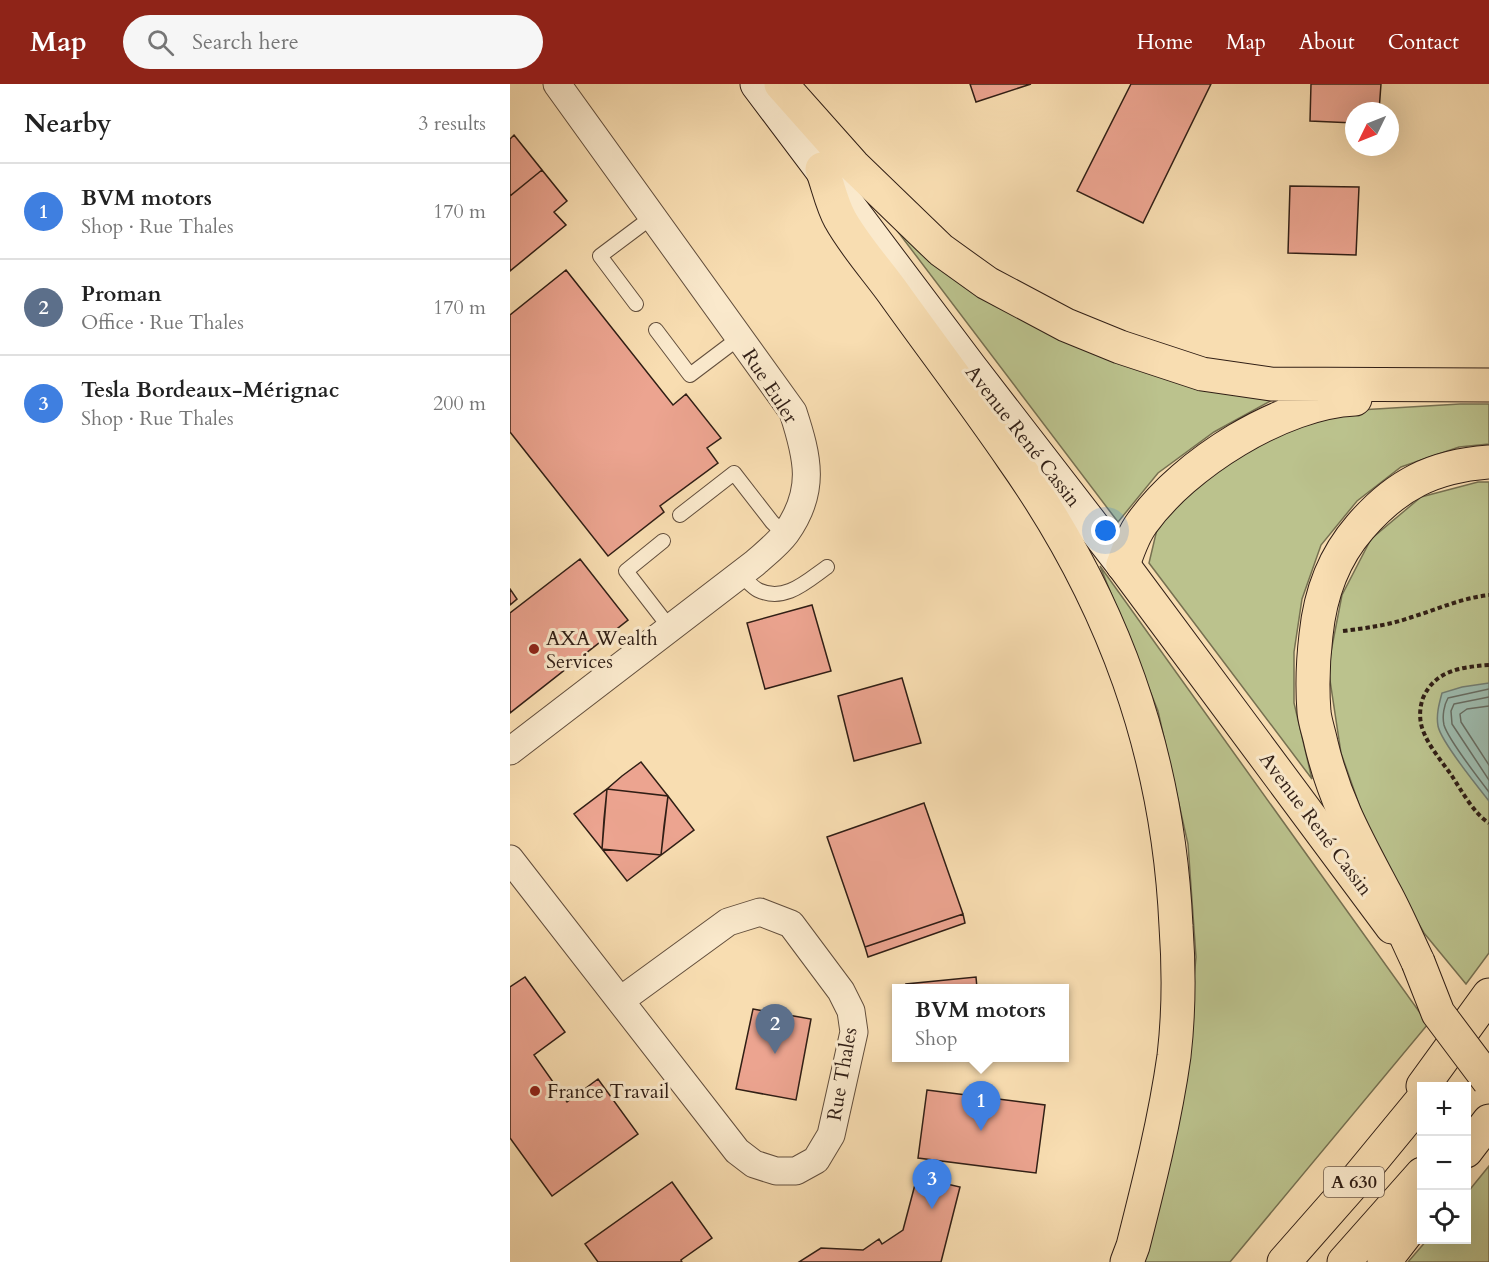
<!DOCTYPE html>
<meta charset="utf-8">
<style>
body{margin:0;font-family:Cardo,serif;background:#f6f6f6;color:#222}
.controls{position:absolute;right:18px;bottom:18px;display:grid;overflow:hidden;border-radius:0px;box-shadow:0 6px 24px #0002}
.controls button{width:54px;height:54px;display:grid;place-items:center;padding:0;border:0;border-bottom:2px solid #e0e0e0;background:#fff;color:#222;font:30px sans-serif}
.compass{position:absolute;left:835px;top:18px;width:54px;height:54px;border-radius:50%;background:#fff;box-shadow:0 6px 24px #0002;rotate:227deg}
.you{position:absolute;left:596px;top:447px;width:21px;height:21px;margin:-15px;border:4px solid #fff;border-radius:50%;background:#1a73e8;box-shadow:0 0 0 9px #1a73e833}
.badge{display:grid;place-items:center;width:39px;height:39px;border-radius:50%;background:#8f2418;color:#fff;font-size:20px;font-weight:700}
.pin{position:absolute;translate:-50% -50px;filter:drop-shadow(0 2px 3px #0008)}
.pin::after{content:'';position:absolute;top:32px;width:21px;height:18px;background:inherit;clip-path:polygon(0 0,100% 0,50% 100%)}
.popup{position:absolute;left:382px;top:900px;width:177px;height:78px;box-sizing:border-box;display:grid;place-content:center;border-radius:0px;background:#fff;filter:drop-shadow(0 2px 4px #0005);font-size:20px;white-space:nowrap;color:#767676}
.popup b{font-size:22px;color:#222}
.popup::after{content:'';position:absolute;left:50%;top:100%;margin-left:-12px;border:12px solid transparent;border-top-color:#fff}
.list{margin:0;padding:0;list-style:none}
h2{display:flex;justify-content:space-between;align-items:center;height:78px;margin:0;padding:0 24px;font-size:26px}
h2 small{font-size:20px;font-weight:400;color:#767676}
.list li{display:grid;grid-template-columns:39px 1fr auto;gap:18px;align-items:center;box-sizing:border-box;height:96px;padding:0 24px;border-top:2px solid #e0e0e0}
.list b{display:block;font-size:22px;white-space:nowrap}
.list p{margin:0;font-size:20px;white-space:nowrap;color:#767676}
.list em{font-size:20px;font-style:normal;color:#767676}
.icon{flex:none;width:33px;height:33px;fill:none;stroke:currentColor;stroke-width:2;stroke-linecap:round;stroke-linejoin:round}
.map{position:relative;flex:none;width:979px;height:1178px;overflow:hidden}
header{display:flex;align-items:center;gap:36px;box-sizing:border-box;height:84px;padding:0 30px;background:#8f2418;color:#fff}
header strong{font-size:28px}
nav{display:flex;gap:33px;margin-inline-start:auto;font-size:21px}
.search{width:420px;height:54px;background:#f6f6f6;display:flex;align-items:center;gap:15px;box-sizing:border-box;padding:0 21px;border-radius:33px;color:#767676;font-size:22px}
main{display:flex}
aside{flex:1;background:#fff}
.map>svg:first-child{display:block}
</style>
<header>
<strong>Map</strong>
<div class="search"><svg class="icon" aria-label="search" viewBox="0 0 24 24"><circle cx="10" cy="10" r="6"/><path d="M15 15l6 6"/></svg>Search here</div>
<nav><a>Home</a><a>Map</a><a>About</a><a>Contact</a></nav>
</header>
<main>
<aside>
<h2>Nearby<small>3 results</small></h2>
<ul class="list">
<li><span class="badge" style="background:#3f7fe0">1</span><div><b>BVM motors</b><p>Shop · Rue Thales</p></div><em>170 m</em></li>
<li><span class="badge" style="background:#5c6f8a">2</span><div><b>Proman</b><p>Office · Rue Thales</p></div><em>170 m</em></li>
<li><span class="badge" style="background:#3f7fe0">3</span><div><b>Tesla Bordeaux-Mérignac</b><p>Shop · Rue Thales</p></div><em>200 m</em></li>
</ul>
</aside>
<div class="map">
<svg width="979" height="1178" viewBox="0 0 979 1178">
<rect width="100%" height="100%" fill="#f8ddb1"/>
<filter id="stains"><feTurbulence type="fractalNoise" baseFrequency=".00333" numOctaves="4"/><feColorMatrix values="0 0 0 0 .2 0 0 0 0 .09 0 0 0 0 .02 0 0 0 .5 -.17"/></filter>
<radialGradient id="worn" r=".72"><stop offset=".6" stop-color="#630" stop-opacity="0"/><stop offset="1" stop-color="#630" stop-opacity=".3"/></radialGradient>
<path fill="#bbc28d" stroke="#767051" stroke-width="1.5" d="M376,132L445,192L764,315L704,348L648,389L608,438Z
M950,320H979V360L949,363L891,383L847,417L811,461L792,515L784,568V619L802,695L639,479L648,441L682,405L727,374L784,343L849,326Z
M968,398H979V869L956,900L914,849L864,763L831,669L818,583L832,511L861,455L911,413Z
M590,482L918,940L720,1178H633L674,1002L686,873L678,760L648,627Z
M979,1082V1178H898L917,1156H956L957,1109Z"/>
<path fill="#9dbbae" stroke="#717c71" stroke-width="1.5" d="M979,599V717C968,703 931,658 928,642C926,631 929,620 932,609L952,603Z"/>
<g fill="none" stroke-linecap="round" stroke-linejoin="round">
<path stroke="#666c62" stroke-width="1.5" d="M979,605L938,614C934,621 932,632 934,641C938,655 969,695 979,708
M979,613L944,620L941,627L942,640L979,696
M979,622L957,625L950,630L951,638L979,681"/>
</g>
<path fill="#eca490" stroke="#301e15" stroke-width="1.5" d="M460,0H521L466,18Z
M621,0H701L633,139L567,107Z
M801,0H871L869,27H844V39L800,37Z
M4,51L32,86L0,112V55Z
M32,86L57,117L44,128L56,141L0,187V112Z
M780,102L849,103L846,171L778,169Z
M56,186L163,321L176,310L211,354L197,364L208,379L150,422L154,428L98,472L0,348V231Z
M70,475L118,536L0,629V529Z
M0,505L7,515L0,521Z
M302,521L321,587L255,605L237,539Z
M392,594L411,659L344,677L328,612Z
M131,678L158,712L97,705L112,692Z
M97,705L94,735L92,765L64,730Z
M97,705L158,712L151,771L92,765Z
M158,712L184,746L151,771L154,742Z
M414,719L453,830L355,863L317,753Z
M92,765L121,768L151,771L117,797Z
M453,830L455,839L358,873L355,863Z
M15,893L55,948L24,971L57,1018L88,995L128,1050L42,1112L0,1054V903Z
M466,893L467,904H397L396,900Z
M243,925L301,935L286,1016L226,1005Z
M417,1006L535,1021L526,1089L408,1074Z
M407,1093L450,1103L431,1178H289L311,1164L353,1166L369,1155L372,1160L393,1146Z
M162,1098L202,1154L171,1176L172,1178H88L75,1160Z"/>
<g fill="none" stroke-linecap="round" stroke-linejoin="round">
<defs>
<path id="lane" d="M126,220L90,172L142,133
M146,246L180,291L229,254
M170,431L224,389L262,438L275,451
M153,457L116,487L160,544
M230,491C236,495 242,503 248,506C275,519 297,497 317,483"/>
<path id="street" d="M0,667L245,479C255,470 268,460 276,449C306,407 298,374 283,328L47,0
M0,775L227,1067L244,1080L266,1087H286L306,1076L321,1051L344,948L341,927L331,907L281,840L250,828L218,838L111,916"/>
<path id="secondary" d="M247,0L460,283L613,481"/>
<path id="primary" d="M613,481L882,843"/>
<path id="highway" d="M271,0L343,81L431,166L477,199L556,241L610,263L692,290L761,300L979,301
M312,85C318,101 322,121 330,135C343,159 366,185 382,207C422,263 464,318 503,375C603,517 658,668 666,842C669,884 669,929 664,972C655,1036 639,1099 623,1162L617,1178
M613,481C618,467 623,451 632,439C674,380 772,318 845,315
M908,878C897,855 887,831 875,809C847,756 825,718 811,659C809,649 805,638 804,628C802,602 803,576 806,551C810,511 823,474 850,443C886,401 923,382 979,378
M913,1002L979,911
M956,1067L979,1037
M774,1178L847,1095L912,1016
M834,1178L912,1090
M874,1178L912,1129"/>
</defs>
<use href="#lane" stroke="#624e3c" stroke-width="16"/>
<use href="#street" stroke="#624e3c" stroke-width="29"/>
<use href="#secondary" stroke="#301e15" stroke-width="35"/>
<use href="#primary" stroke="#301e15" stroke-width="35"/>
<use href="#highway" stroke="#301e15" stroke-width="35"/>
<path stroke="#301e15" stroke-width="4" stroke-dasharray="4.5 3" stroke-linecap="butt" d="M833,547C857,544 880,541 902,533C928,525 952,514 979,511
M979,581C952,583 925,586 913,614C909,625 909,638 914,649C920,664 933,679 942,692C951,706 965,731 979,739"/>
<use href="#lane" stroke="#fae9cc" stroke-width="14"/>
<use href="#street" stroke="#fae9cc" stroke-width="27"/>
<use href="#secondary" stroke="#fae9cc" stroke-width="33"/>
<use href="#primary" stroke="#f8ddb1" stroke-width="33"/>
<use href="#highway" stroke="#f8ddb1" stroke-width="33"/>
<defs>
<path id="highway-bridge" d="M908,878L928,929L979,997"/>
</defs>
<use href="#highway-bridge" stroke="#301e15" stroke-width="35" stroke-linecap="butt"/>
<use href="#highway-bridge" stroke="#f8ddb1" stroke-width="33"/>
</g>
<g fill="#8f2418" stroke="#fae9cc" stroke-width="2">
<circle cx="24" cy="565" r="6"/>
<circle cx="25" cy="1007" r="6"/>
</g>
<g text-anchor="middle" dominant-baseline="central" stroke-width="6" stroke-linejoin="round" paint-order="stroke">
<rect fill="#fae9cc" stroke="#6d5b4c" stroke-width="1.5" x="814" y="1083" width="60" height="30" rx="4.5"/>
<g font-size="18" font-weight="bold" fill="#301e15">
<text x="844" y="1098">A 630</text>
</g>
<g font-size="20" fill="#301e15" stroke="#fae9cc">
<text transform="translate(260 302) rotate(57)">Rue Euler</text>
<text transform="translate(513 352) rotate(52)">Avenue René Cassin</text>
<text transform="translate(806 740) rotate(53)">Avenue René Cassin</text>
<text transform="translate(332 990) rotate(-80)">Rue Thales</text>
</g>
<g font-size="20" fill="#301e15" stroke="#fae9cc" text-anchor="start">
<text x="36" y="554">AXA Wealth<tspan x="36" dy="23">Services</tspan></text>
<text x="37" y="1007">France Travail</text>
</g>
</g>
<rect width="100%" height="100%" filter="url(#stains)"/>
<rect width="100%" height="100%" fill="url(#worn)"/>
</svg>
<div class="controls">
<button>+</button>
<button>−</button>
<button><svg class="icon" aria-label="locate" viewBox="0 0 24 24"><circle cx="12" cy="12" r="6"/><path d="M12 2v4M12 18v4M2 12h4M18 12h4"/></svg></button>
</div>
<svg class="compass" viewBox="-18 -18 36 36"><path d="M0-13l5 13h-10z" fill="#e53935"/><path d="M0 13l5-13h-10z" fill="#767676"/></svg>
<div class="you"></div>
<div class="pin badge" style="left:471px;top:1047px;background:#3f7fe0">1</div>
<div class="popup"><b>BVM motors</b>Shop</div>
<div class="pin badge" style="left:265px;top:970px;background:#5c6f8a">2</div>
<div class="pin badge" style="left:422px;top:1125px;background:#3f7fe0">3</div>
</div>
</main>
